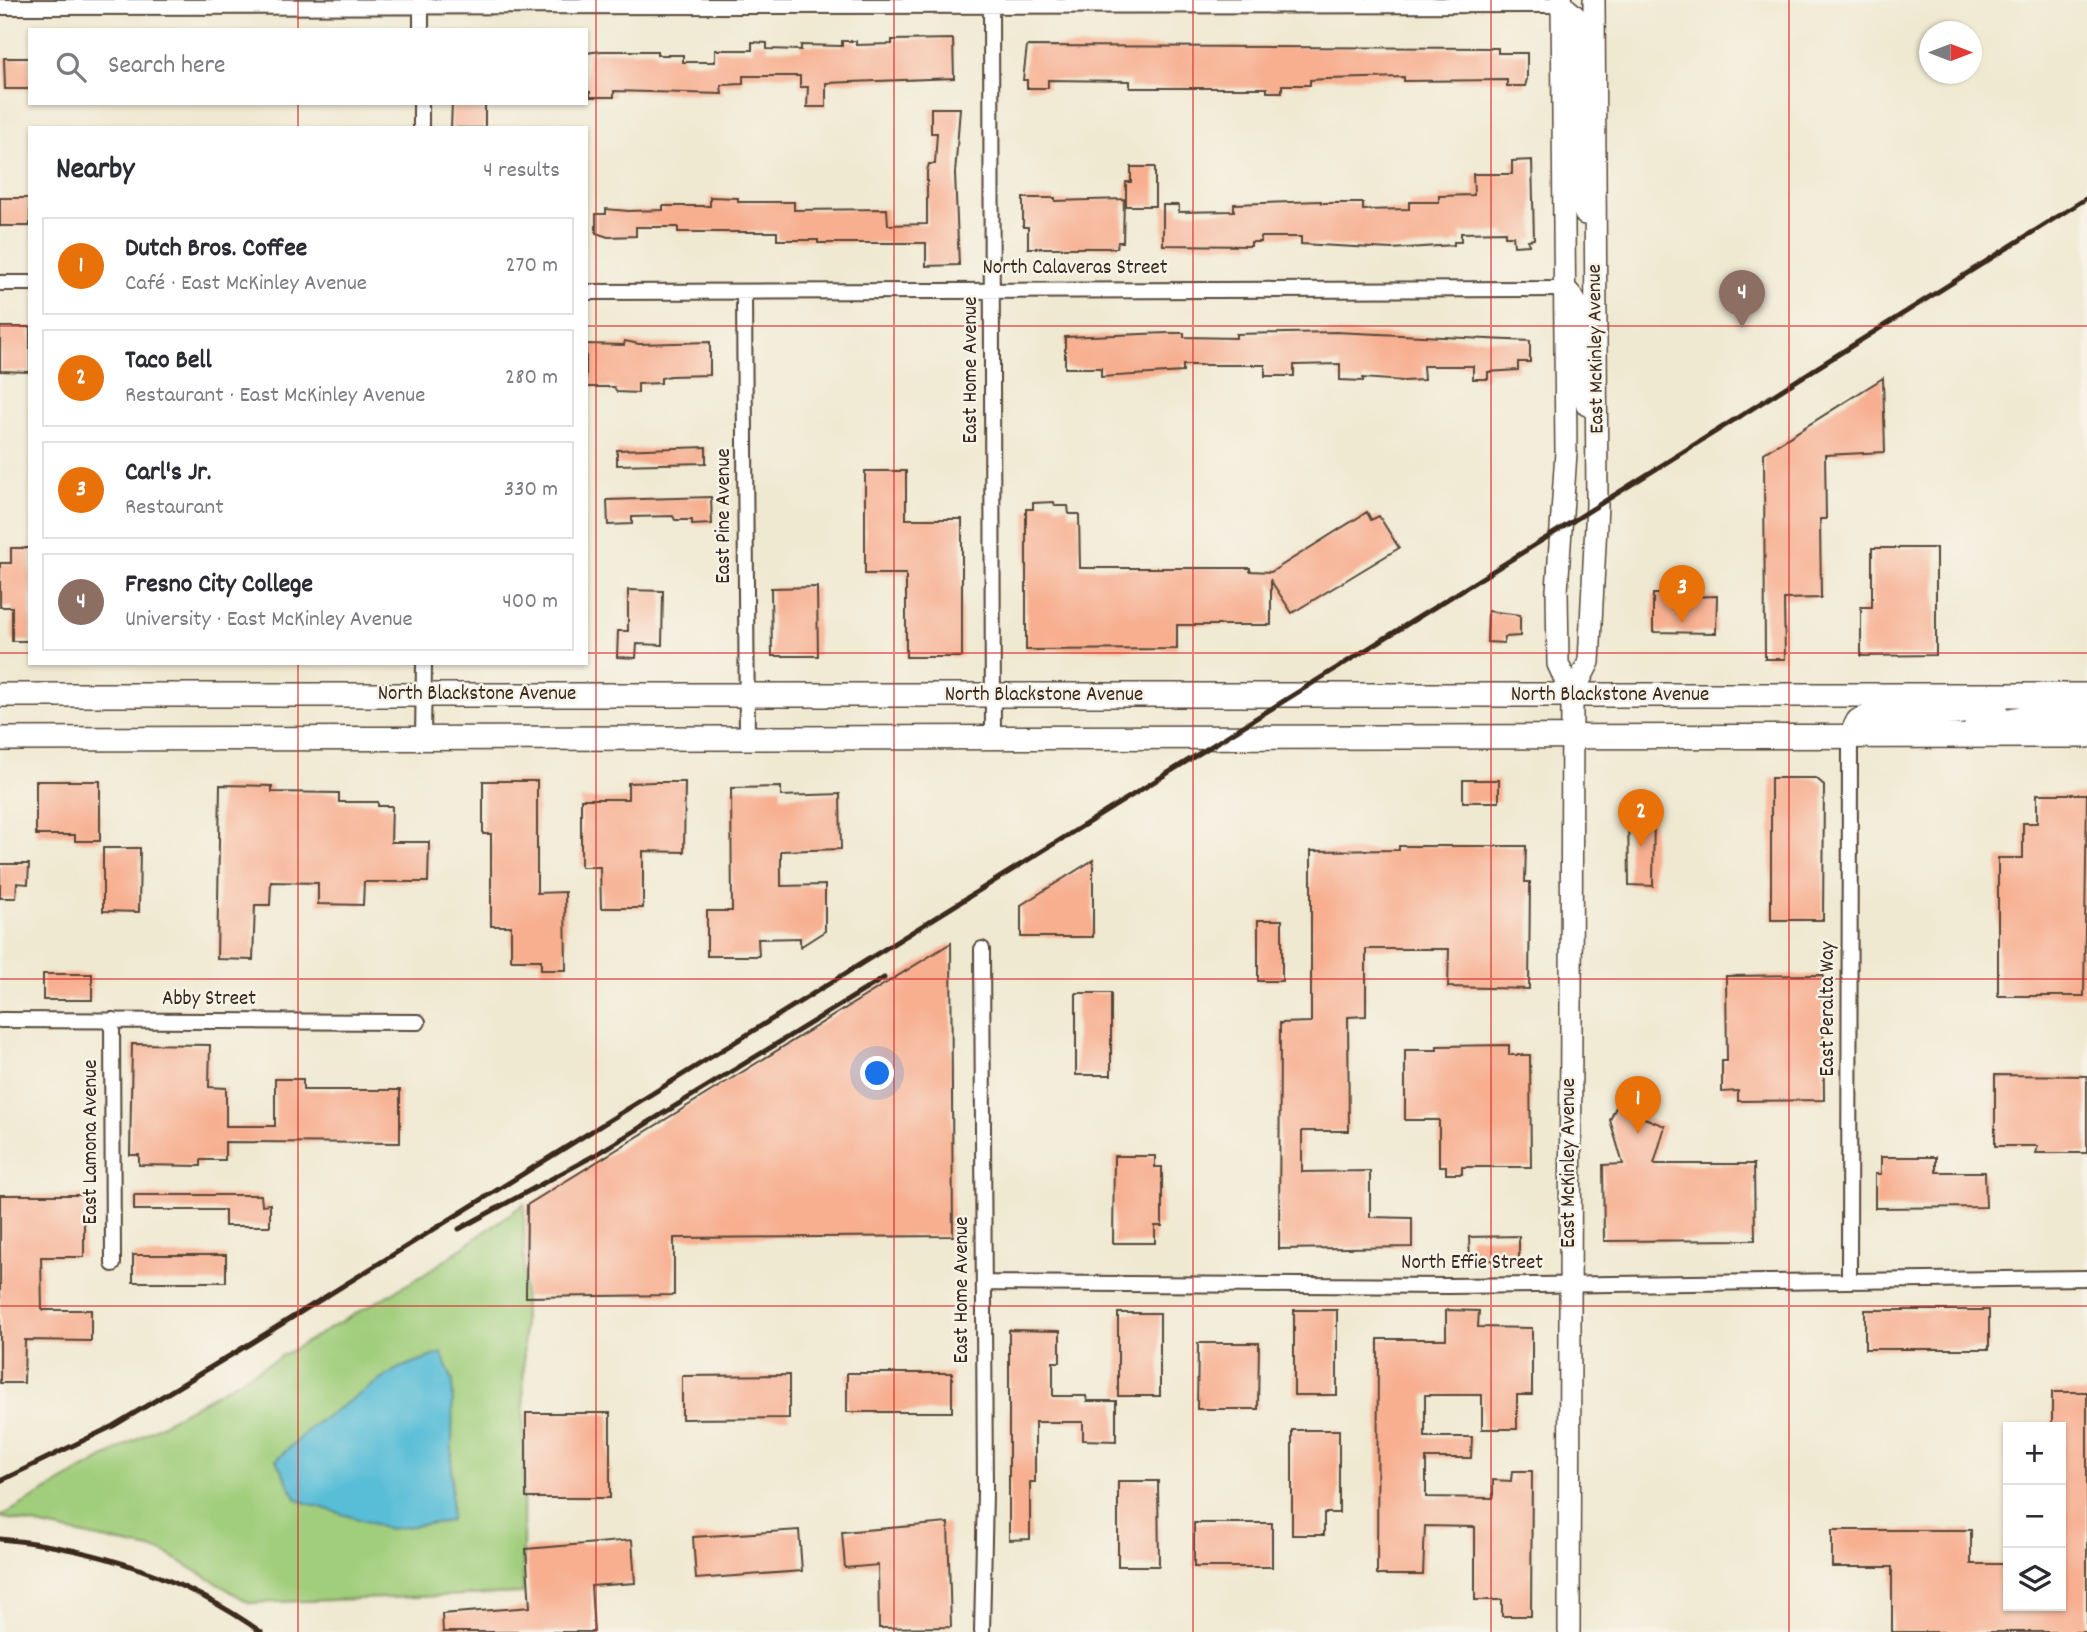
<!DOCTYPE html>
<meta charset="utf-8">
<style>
body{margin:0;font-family:Dekko,sans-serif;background:#f2f2f3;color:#2b2b33}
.controls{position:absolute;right:21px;bottom:21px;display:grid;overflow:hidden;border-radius:0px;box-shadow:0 2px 5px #0004}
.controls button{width:63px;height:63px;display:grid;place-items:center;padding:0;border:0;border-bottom:2px solid #e1e1e2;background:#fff;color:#2b2b33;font:35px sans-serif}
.compass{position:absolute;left:1919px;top:21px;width:63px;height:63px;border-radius:50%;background:#fff;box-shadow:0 2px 5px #0004;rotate:90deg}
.you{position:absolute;left:878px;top:1074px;width:24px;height:24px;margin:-18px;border:5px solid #fff;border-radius:50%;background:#1a73e8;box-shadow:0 0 0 10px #1a73e833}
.badge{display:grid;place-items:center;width:46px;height:46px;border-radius:50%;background:#1f6fb2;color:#fff;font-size:23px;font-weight:700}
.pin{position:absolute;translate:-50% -58px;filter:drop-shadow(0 2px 4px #0008)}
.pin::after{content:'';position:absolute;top:37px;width:24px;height:21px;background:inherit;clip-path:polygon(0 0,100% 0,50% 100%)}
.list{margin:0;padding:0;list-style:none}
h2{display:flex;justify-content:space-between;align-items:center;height:91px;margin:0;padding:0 28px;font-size:30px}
h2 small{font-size:23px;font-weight:400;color:#7c7c81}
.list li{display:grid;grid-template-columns:46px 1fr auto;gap:21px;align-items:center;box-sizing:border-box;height:98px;margin:0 14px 14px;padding:0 14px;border:2px solid #e1e1e2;border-radius:0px}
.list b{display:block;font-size:26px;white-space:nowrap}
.list p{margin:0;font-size:23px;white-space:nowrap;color:#7c7c81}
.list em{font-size:23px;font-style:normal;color:#7c7c81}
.icon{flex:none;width:38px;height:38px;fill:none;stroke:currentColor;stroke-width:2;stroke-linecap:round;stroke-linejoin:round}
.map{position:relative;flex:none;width:2087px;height:1632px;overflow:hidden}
.search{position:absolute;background:#fff;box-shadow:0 2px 5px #0004;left:28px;top:28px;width:560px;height:77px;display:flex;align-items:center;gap:18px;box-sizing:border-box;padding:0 24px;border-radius:0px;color:#7c7c81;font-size:26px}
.panel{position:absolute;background:#fff;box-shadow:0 2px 5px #0004;left:28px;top:126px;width:560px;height:539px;border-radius:0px}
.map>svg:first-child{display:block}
</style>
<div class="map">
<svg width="2087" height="1632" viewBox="0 0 2087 1632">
<rect width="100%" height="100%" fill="#f7f3e8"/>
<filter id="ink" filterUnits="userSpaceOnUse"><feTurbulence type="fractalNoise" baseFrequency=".0143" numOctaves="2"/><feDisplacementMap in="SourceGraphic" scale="14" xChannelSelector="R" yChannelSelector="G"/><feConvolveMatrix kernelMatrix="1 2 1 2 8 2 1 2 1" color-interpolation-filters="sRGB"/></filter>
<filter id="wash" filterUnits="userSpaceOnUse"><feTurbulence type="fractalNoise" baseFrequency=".00686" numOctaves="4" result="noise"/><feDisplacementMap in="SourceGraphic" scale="28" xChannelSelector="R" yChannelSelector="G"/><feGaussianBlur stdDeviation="1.57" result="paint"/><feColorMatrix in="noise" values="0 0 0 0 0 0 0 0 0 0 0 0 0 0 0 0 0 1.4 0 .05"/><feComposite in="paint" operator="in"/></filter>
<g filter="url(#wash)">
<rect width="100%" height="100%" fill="#f0e9d2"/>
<path fill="#a1ce7c" stroke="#6e7c4d" stroke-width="2" d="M524,1204L523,1593L250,1603L164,1552L0,1517L425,1274Z"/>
<path fill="#59bdd7" stroke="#4a747a" stroke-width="2" d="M441,1353L453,1381L451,1521L390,1529L297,1500L276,1460L312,1426L397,1369Z"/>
<g id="blocks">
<path fill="#f7af90" d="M953,39L954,78L826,83V107H807L808,87H800V76H743V84L721,85L722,94L614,91V97H590V92L587,91L586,53L602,51H657V55H683V62H715V50H752V42L767,43V49L801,50V45L842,46V41H856V45L892,44V40Z
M1027,46L1498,48V53H1527V79L1525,86H1507V80L1404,81V77L1327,79L1310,80V85H1282V92H1267V88H1130V81L1048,80V88H1027V80H1023Z
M4,58H30V89H5Z
M452,103H485V128H451Z
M931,108H960L955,174L959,265L926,266V243H818V240H777V232H678V227H636V236L608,237L596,233V214H606V209L628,211L663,210V206H710V197L738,198V202H794V210L887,209L888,225L927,224V171L929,164H935L937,133H931Z
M1532,160L1534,239L1528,240L1529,245L1514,246L1513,236H1505V232L1461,233V242H1454V245L1391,249L1301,244V237H1261V242H1251V246L1163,245V205H1179V212L1234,211V204L1321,201V203H1363V210L1409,209V202H1439V196L1474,195L1473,174H1512V161Z
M1131,167H1155V206H1126V182H1131Z
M0,198H30V226H0Z
M1023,198H1055V201L1124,199L1123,242H1118L1117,248H1028V227H1023Z
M0,327H30V372L0,371Z
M1335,332L1530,341V362H1518V370L1488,372V379H1473V366H1423L1424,380L1403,381L1363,378V381L1340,380V364L1294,365V376H1265V365H1183V372L1101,377V368H1065V337L1168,333H1184V337L1236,338V334Z
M625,341L639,344L710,342V375L670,376L661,378V383L638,384V393L617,392L614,387H586V344L624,345Z
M1883,378L1885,452L1825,455L1826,519H1820L1821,598L1784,599L1785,659H1765L1764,453Z
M706,447V463L617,465V450Z
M865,471H906V519H962V657H906V574H865Z
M711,497L712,524L692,525V520H675L673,516L632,517V524L608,525L607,500Z
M1054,502L1055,506H1068L1069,514H1079L1080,568H1250V571L1271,572L1367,512L1371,520L1379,516L1399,548L1292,613L1271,581V625H1177V649L1026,650V509H1033V503Z
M11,548H30V641H12V607H0V563H11Z
M1872,548H1936V655L1861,656V607H1872Z
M817,587L818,656H772L771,588Z
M1671,589H1686V597L1717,596L1716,633L1653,632V594H1671Z
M628,590L663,591L662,645L637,644L636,658L617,657L618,631H628Z
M1488,611L1520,615V636L1505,637L1504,643L1487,642Z
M1771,778H1816L1824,785L1823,920H1771Z
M1463,780H1499V802H1463Z
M36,781H100V841H75V835H36Z
M483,781H537V893L565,892L566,970H541V960H511V926H491V834H483Z
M655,782H685L684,852L643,851V908H601L600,867H581V799H628V783Z
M220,785L272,786V792L339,793V802H378V806H392L391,842H429L428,882H364L363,905L318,904V883L271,882L270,905H255L253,960L217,959Z
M781,787V796L840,794L841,849L781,851V886L825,885V931L800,947V938L758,939L759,956H707V911H732L731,788Z
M2037,794H2087L2084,996H1998V858H2023V823H2037Z
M1654,808L1653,886L1629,885L1628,809Z
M1399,846H1526L1525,882H1530L1529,989L1448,987L1449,949H1366V1016L1348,1017L1349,1131H1302V1172L1370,1171V1217L1412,1218V1247L1279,1249L1280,1023L1311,1022V851L1399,850Z
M103,848H140L139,912L103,911Z
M1093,860V937H1021V905Z
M0,864H29L28,884L17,883L16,898H0Z
M1258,920H1282V981H1258Z
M951,943L953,1236L674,1238V1295L526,1297L527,1205Z
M43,974H92V1000H43Z
M1823,975L1824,1100L1738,1101V1091L1722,1092V1061H1727L1726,976Z
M1076,993H1111V1075H1076Z
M132,1044L210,1045L209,1087L226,1088V1126H275V1079H303V1090H400V1143L225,1142V1160H201V1166L139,1165V1155H130Z
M1509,1045V1055H1530L1531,1167H1462V1174H1446V1166H1439V1120H1405V1050H1437V1046Z
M1995,1075L2087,1076V1153H2036L2038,1146H1995Z
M1616,1107L1665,1126L1654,1164H1754L1755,1240L1604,1241L1603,1165L1623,1164L1610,1120Z
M1114,1156H1155V1167H1162V1226H1155V1243H1113Z
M1881,1157H1936V1172H1985L1986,1207L1875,1208V1174H1881Z
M0,1195H84V1257H41L42,1310H91V1341L25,1340L24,1383H0Z
M134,1195H261L262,1205L270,1204V1226H225V1210H134Z
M1519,1236V1260H1470L1469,1237Z
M133,1255H226V1282H133Z
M1294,1310H1337V1395H1294Z
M1446,1310L1479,1311L1478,1327L1532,1328V1395H1517V1429H1482V1395H1425V1437H1472L1471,1458H1426V1497L1493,1498V1480L1511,1481L1512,1471H1532L1531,1616H1502V1600H1475V1527L1425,1526L1423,1575H1377L1378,1339H1446Z
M1865,1310H1989V1349H1865Z
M1118,1313H1160V1396H1118Z
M1009,1330L1060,1331V1362H1053V1396H1086L1087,1401H1116V1441L1083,1440V1422H1035V1482H1030V1539L1009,1540Z
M1198,1343H1259L1258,1409H1197Z
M847,1373H952V1412H847Z
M789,1375V1418L682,1419V1376Z
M2052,1392H2087V1632H1892V1567H1832V1530H1971V1564H2008V1606H2061V1427H2052Z
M526,1413H610V1498H526Z
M1292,1430H1339V1513H1324V1535H1292Z
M1118,1481H1158L1159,1566H1118Z
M948,1523L951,1627L879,1628L878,1565L845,1568L842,1532Z
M1194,1523H1272V1567H1194Z
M799,1530L802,1571L696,1579L693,1537Z
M632,1540L635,1583L591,1586L594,1632H443L442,1614L530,1607L526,1549Z"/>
</g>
</g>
<g filter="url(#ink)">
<use href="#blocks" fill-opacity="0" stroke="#564739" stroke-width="2"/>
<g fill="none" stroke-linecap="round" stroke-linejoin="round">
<defs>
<path id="minor" d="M421,0V30
M991,0L993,739
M0,7L1562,5
M421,103V128
M0,283H30
M586,292L1565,289
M744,293L747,738
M423,738L424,663
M982,949L985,1493L982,1632
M0,1020L418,1022
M112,1020L113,1264
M1849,1281L1850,737
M984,1283L1448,1286L2087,1278"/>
<path id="secondary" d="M1562,0L1566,452L1557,591L1558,664L1572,695
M1562,5L1575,16L1578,26L1580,181L1585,214
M1567,291C1592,312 1579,374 1587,405
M1569,1632L1572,695L1589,662L1597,505L1594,0"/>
<path id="primary" d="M0,695H2087
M1976,726L2026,717L2087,716
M1850,737L1858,721L1873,715L1956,713L1996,707
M0,739L2087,736"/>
</defs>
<use href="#minor" stroke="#564739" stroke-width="18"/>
<use href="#secondary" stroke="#564739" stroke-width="24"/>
<use href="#primary" stroke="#564739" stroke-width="26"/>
<use href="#minor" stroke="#fff" stroke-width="14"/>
<use href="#secondary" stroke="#fff" stroke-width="21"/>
<use href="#primary" stroke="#fff" stroke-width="23"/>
<path stroke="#3b2a1e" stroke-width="5" d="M459,1229L597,1154L884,978
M0,1481L113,1426L251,1343L1562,528L2087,198
M0,1539C94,1548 184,1577 261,1632"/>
</g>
</g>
<path fill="none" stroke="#d62828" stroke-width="2" stroke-opacity="0.55" d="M298,0V30M596,0V1632M894,0V1632M1193,0V1632M1491,0V1632M1789,0V1632M298,103V128M0,326H30M586,326H2087M0,653H30M586,653H2087M298,663V1632M0,979H2087M0,1306H2087"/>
<g text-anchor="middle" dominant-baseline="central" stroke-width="5" stroke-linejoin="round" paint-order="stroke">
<g font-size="21" fill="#3b2a1e" stroke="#f7f3e8">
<text x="1075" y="269">North Calaveras Street</text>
<text transform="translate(1597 349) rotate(-91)">East McKinley Avenue</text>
<text transform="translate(972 370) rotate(-90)">East Home Avenue</text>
<text transform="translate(725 516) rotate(-90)">East Pine Avenue</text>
<text x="477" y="695">North Blackstone Avenue</text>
<text x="1044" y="696">North Blackstone Avenue</text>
<text x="1610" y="696">North Blackstone Avenue</text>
<text x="209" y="1000">Abby Street</text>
<text transform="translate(1829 1009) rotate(-90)">East Peralta Way</text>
<text transform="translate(92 1142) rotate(-90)">East Lamona Avenue</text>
<text transform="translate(1570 1163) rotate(-90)">East McKinley Avenue</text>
<text x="1472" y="1264">North Effie Street</text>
<text transform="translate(963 1290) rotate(-90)">East Home Avenue</text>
</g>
</g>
</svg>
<div class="controls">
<button>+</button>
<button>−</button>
<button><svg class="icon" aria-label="layers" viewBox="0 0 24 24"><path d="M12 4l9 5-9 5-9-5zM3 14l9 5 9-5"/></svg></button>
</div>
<svg class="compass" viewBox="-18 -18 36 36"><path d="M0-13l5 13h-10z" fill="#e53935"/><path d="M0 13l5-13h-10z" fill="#7c7c81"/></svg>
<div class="you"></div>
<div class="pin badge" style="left:1638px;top:1134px;background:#e8710a">1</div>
<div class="pin badge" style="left:1641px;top:847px;background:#e8710a">2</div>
<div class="pin badge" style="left:1682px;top:623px;background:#e8710a">3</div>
<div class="pin badge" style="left:1742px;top:328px;background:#8d6e63">4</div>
<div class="search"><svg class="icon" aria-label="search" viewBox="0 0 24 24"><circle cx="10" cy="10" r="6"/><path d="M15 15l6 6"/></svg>Search here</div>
<section class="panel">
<h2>Nearby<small>4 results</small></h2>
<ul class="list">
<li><span class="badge" style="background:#e8710a">1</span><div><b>Dutch Bros. Coffee</b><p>Café · East McKinley Avenue</p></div><em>270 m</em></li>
<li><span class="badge" style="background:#e8710a">2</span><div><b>Taco Bell</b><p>Restaurant · East McKinley Avenue</p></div><em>280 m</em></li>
<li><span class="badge" style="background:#e8710a">3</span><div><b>Carl's Jr.</b><p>Restaurant</p></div><em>330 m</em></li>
<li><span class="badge" style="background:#8d6e63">4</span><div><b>Fresno City College</b><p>University · East McKinley Avenue</p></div><em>400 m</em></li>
</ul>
</section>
</div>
